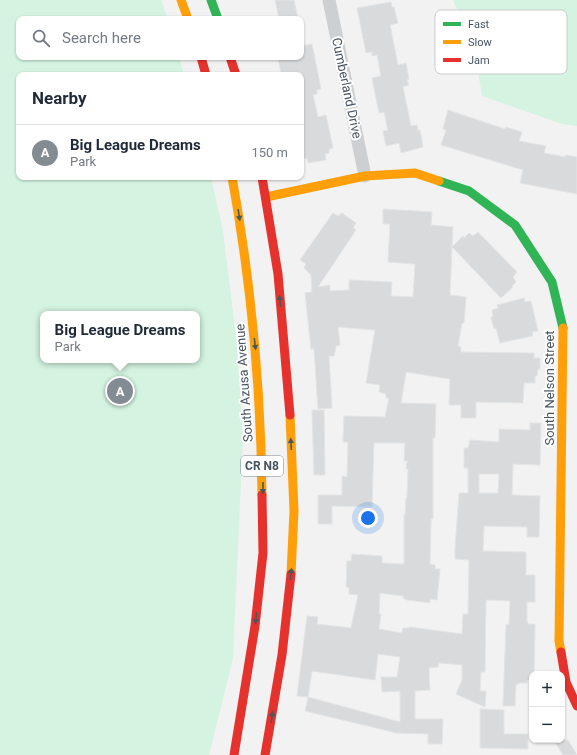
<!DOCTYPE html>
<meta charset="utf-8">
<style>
body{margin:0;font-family:Roboto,sans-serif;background:#f2f2f3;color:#1f2937}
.controls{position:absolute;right:12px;bottom:12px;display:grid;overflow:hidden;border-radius:8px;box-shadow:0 1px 3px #0004}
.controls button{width:36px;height:36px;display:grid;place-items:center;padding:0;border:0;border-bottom:1px solid #e0e1e3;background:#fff;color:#1f2937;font:20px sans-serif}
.you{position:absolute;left:368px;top:518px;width:14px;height:14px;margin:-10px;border:3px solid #fff;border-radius:50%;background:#1a73e8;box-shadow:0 0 0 6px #1a73e833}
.badge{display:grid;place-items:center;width:26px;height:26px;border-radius:50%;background:#838b93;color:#fff;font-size:13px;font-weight:700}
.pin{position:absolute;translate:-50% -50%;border:2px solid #fff;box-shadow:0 1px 4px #0006}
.popup{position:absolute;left:40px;top:311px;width:160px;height:52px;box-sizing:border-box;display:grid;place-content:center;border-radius:8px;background:#fff;filter:drop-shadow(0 1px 3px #0005);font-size:13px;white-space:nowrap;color:#747a83}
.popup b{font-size:15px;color:#1f2937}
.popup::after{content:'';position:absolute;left:50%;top:100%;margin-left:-8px;border:8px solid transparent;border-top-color:#fff}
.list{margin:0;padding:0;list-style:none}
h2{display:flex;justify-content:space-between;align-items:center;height:52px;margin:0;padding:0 16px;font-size:17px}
h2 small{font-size:13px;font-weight:400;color:#747a83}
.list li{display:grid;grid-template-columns:26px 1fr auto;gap:12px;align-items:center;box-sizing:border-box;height:56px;padding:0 16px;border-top:1px solid #e0e1e3}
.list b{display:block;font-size:15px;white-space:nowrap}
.list p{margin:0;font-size:13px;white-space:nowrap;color:#747a83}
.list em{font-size:13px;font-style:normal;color:#747a83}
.icon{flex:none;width:22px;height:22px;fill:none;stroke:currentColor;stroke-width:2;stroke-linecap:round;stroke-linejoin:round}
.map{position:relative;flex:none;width:577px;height:755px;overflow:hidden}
.search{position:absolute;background:#fff;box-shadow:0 1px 3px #0004;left:16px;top:16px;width:288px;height:44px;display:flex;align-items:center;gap:10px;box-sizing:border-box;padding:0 14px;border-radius:8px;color:#747a83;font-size:15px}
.panel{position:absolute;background:#fff;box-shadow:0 1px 3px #0004;left:16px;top:72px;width:288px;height:108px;border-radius:8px}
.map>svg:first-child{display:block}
</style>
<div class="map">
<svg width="577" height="755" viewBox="0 0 577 755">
<rect width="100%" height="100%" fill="#f2f2f2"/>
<path fill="#d4f3e0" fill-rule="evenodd" d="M0,0H161L168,19H19V57H179L184,75H19V177H211L223,231L237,345L243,437L233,658L209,755H0ZM43,314H197V360H43Z
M453,0H577V126L562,124L482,96L474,46Z"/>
<path fill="#d9dadc" stroke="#e3e4e5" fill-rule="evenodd" d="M275,0H294L298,19H279Z
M391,2L392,7H394L398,23L390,25L398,65L406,63L409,79L407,80L409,85L403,87L411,126L417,125L418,131L420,130L423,147L401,153L399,143L386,146L383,131L388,130L384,112L379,113L372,78L381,76L377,55L372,56V52L366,53L357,8Z
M312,44L321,89L317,90V94L313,95L318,117L326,115L333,148L329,149V153L325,154L326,160L308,163L307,158L301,159V72L281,74L278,57H301V46Z
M448,110L505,129L506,127L522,132L519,141L546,146L544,153L565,157L566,155L577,157V194L520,183L523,170L441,145L446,130L443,129Z
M383,209L432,212L431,225L453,227L452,247L463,236L464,238L469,233L473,236L478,232L517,272L513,277L516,282L512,286L513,287L501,298L452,247L450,295L466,297L464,323H462L458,346L461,347V352L534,353V358H540V369H538L537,376H535V383H524L523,403L476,402V418H461V405H449L450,379L406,372L401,403L436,404L435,438H433V519H431L430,564L435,565V569H440L437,600L430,599V603L407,600L403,598V596L380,593L379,614H381L379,629L402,633L403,628H409L410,627L462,634L463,614H468L469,560L455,559V549L459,493H468V468H464V448H468L470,440L499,442V429L530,430V423H541L540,465L513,464L512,495L540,496L539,537H527V527L484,526V527L483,551L526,552V575H535V602H527V621L528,624H535V628L534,674H532V680H527V683H520L516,685L515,706H503L506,624L509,625L510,601L486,600L485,672H481L480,691H486L485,707L456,694L462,680V665L439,663L438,667L429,668L430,690L415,691V719H443L442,744H428V734L397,733L305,711L308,697L400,722V691L382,692L381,677H397L400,657L378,654L375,680L312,671L308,697L297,696L307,616L318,617L317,624L351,628L358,595L349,594V588L346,587L347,561H351L352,554L382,556V563L404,564V515H405L406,498H407L408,469H406L407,461H404L405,443H374L372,507L332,506V524H318V495H342V476L347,477L348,442H343L344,416L385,417L389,398H386V394L379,392L380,385L366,383L375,330L338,327L340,345L336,346L334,356H329L332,408L318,409L314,349H311L305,293L312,292L311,275L304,268L306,264L300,260L333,213L338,216L342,213L356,223L353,228L356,230L318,287L330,285V291L349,290V280L392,282L391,296L413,297L415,264L388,262L390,224H383ZM479,474H499L498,493H479Z
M524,298L525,302L531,301L538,331L532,332L533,336L500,343L496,328L494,329L491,317H493L492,310L498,308L497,305Z
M312,410H324L325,475H314Z
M480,709L504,710V734H528V749L480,748Z
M554,740H568L577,755H563Z"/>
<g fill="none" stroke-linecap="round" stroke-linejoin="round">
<path stroke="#cdd0d3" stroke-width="13" d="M329,0L365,176"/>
<path stroke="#30b455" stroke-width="9" d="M211,0L218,19
M439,181L469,191L515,225L552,282L563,328"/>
<path stroke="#ff9f0a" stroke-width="9" d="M181,0L188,19
M232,177C251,282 261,388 262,495
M266,197L365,176L415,173L439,181
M290,415L294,511L291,574
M561,652L559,641L563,328"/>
<path stroke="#e5322d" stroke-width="9" d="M201,57L206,75
M230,57L236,75
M262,177L278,274L290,415
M561,652L566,682L577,706
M234,755L255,626L263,553L262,495
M265,755L282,655L291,574"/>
</g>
<defs><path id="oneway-solid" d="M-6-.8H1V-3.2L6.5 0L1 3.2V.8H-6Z"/></defs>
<g fill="#46595f">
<use href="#oneway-solid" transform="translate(239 215) rotate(81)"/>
<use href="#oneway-solid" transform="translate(280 301) rotate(-96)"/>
<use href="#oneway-solid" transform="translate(255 344) rotate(83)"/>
<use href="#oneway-solid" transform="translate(291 444) rotate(-93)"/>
<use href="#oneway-solid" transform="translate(263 488) rotate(90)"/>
<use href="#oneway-solid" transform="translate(291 574) rotate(-84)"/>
<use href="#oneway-solid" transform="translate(256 618) rotate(96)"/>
<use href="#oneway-solid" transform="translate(272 717) rotate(-82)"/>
</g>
<g text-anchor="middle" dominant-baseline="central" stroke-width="4" stroke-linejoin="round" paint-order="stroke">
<rect fill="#fff" stroke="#7e8790" stroke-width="1" x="241" y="456" width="42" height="20" rx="3"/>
<g font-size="12" font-weight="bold" fill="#475460">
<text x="262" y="466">CR N8</text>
</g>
<g font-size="13" fill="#475460" stroke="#fff">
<text transform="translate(347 88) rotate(78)">Cumberland Drive</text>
<text transform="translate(244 383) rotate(-94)">South Azusa Avenue</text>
<text transform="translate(549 388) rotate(-90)">South Nelson Street</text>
</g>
</g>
<rect x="435" y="10" width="132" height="64" rx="6" fill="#fff" stroke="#c8cccf" stroke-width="1"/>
<rect x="443" y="22" width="18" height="4" fill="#30b455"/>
<rect x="443" y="40" width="18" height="4" fill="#ff9f0a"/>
<rect x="443" y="58" width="18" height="4" fill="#e5322d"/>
<g font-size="11" fill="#475460">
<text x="468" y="28">Fast</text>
<text x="468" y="46">Slow</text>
<text x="468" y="64">Jam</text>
</g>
</svg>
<div class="controls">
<button>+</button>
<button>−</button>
</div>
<div class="you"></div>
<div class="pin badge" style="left:120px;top:391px">A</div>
<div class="popup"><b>Big League Dreams</b>Park</div>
<div class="search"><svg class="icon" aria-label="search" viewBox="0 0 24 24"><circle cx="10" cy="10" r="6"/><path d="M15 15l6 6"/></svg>Search here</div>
<section class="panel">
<h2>Nearby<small></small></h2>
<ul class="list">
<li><span class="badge">A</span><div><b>Big League Dreams</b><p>Park</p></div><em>150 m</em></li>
</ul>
</section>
</div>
